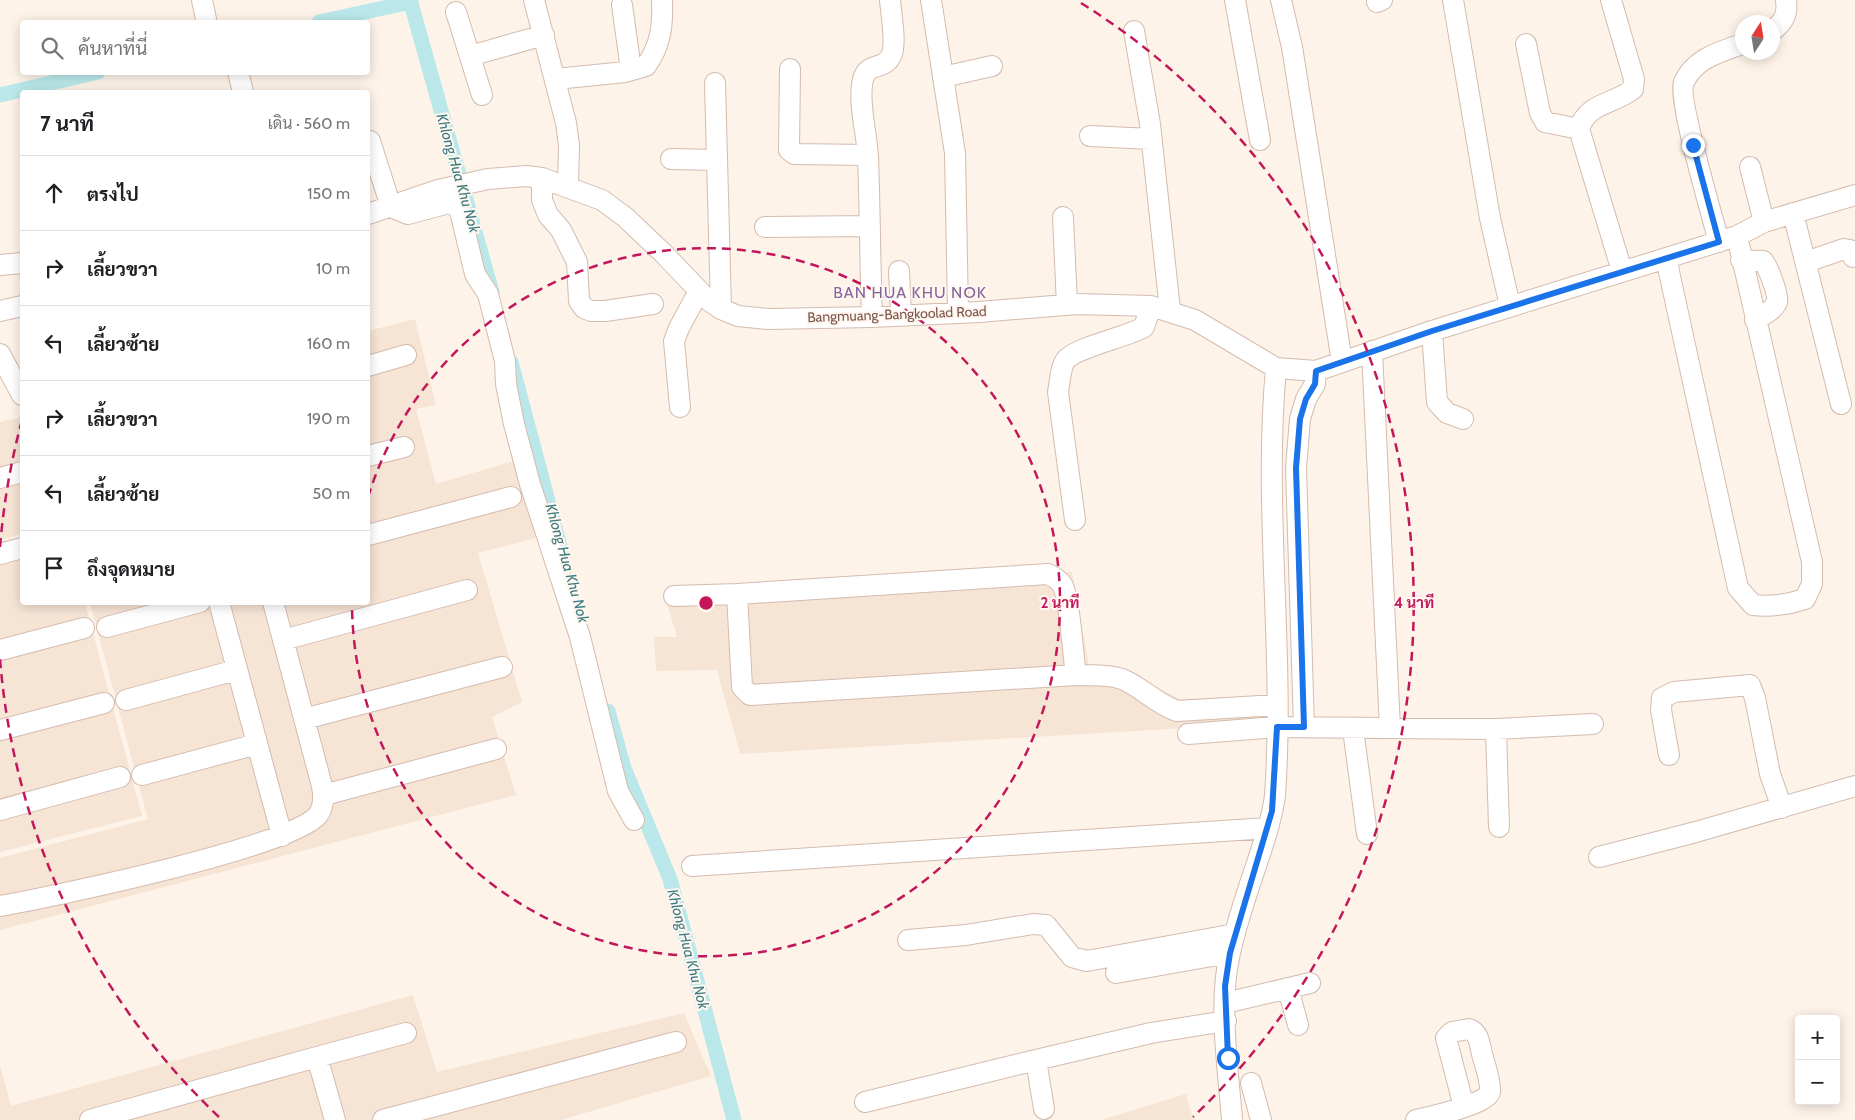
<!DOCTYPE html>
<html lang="th">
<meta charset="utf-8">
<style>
body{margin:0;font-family:Cabin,Sarabun,sans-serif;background:#f6f6f6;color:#202124}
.controls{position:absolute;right:15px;bottom:15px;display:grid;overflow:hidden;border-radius:5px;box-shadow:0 2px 12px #0003}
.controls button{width:45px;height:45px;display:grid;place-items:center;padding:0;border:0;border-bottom:1px solid #e0e0e0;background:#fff;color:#202124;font:25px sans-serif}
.compass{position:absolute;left:1735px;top:15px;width:45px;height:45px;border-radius:50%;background:#fff;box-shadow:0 2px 12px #0003;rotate:12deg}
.stop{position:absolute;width:15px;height:15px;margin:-11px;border:4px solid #1a73e8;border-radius:50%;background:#fff}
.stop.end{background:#1a73e8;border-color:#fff;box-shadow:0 1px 5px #0008}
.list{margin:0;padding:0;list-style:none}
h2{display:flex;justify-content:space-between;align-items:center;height:65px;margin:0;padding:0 20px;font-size:21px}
h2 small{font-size:16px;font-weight:400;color:#757577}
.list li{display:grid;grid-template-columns:32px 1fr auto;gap:15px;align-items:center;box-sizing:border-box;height:75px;padding:0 20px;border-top:1px solid #e0e0e0}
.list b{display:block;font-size:19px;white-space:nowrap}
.list em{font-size:16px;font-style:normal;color:#757577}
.icon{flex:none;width:28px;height:28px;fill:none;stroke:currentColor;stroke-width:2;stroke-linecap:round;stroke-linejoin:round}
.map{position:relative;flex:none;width:1855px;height:1120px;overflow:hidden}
.search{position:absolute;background:#fff;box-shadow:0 2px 12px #0003;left:20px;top:20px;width:350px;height:55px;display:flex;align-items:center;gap:12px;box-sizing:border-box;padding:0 18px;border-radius:5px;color:#757577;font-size:19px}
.panel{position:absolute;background:#fff;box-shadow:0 2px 12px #0003;left:20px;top:90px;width:350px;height:515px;border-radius:5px}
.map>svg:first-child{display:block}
</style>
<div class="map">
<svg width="1855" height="1120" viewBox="0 0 1855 1120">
<rect width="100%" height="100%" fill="#fef3e8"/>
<path fill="#f6e4d5" d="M415,319L436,405L416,409L436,484L517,460L540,537L478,553L522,702L492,717L516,795L0,930V858L148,819L90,603L368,602V331Z
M22,417V534L0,540V422Z
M22,536V602L85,603L142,816L0,852V542Z
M1072,572L1089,665L1133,675L1180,699L1266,696L1271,723L740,754L717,670L656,671L654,637H677L663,590Z
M413,995L437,1072L684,1013L711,1076L561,1120H0V1066L11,1106Z
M1186,1094L1193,1120H1101Z"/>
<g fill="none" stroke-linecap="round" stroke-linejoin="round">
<path stroke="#bae8ea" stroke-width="15" d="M410,0L492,292
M319,22L411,2
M0,95L98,72
M511,362L561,550
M608,711L624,768L670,879L734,1120"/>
<defs>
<path id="minor" d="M202,0L206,19
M534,0L566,123L569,145L568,186
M931,0L955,153L958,312
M1235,0L1260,140
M1281,0L1292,47L1342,362
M1453,0L1490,218L1510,306
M1611,0L1634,79L1633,89C1613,105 1588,102 1579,129L1622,271
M1377,2L1382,0
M622,5L631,70
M456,12L482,95
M1134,31L1150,124L1170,310
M1772,31C1784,22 1788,14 1786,0
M1526,44L1540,113L1545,122L1579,129
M470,56L544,35
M790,69L789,150L794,154L868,155
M238,72L243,92
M943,77L992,66
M556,79L625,72L646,66C661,45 663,25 662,0
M715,83L721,309
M1090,136L1151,139
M370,141L391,207L408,214L449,203L455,205L460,211L475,274L488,294L505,361L506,384L514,424L530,484L580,637L618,791L634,820
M671,159L717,160
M1750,167L1764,222
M542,178V200L548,215L561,230L577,262L579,301L584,308L591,311H605L653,304
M1793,213L1841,404
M368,214L438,190L488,179L526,176L542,178L602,200L625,217L663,253L708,300L721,309L738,316L768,319L872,317L979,312L1077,304L1151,306L1195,320L1276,368L1316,371L1432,331L1737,236L1764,222L1855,195
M1063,217L1067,305
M765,227L869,226
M1719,242C1713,219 1677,97 1684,82C1695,58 1720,52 1742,44
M1666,258L1738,588L1753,605C1772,607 1787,605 1805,599L1812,584V562L1737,236
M1741,260L1763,261C1768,267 1779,295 1777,302C1774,310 1762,316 1755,320
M1806,262L1844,249L1850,250L1853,257
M0,265L22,263
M899,271L901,314
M0,311L22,306
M872,317C870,263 870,210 868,157C867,134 859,108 862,85C865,59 882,73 891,56C897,45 891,14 890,0
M1432,331L1437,402L1447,413L1463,419
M1372,351L1390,728
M0,354L22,395
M368,366L406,355
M680,407L674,341L679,328L699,291
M368,456L404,447
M0,478L22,472
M1075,520L1058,392C1060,382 1060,369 1065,361C1075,347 1125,338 1144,327L1151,306
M368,535L511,497
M0,554L22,548
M737,594L742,687L750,695L1076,675C1091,676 1108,674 1122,679C1142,687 1156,704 1177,711L1277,705
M674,596L737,594L1048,574C1055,577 1059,580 1063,586C1070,601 1073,656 1076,675
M219,602L282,836
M107,627L200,602
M283,640L467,590
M0,650L84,628
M126,700L236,670
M304,719L502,667
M1304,727L1296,468L1300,419L1306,399L1315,384L1316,371
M1353,729L1367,834
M1496,729L1499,827
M0,730L104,703
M1188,734L1277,727L1496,729L1593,724
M1669,755L1661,710L1662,698L1674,692L1750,685L1755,698L1770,774L1782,808
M142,775L257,744
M324,795L496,749
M0,810L120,777
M1599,857L1696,832L1855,786
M692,866L1268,828
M0,906C51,897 292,847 318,815C324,807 324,797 322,786L273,602
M908,940L966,935L1033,924L1046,925L1072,957L1087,961L1235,934
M1116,973L1229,953
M1288,988L1298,1025
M1225,1003L1310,983
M317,1057L406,1033
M1251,1083L1261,1120
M865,1102L1036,1060
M1044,1109L1036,1060L1151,1033L1226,1021
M90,1120L317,1057L335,1120
M383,1120L676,1042
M1232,1120C1228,1067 1218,1004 1230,953C1237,920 1249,887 1260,854C1266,835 1273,815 1275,795C1285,653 1263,510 1276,368
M1416,1120C1429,1117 1488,1104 1490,1092C1491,1081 1485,1065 1482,1054C1480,1045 1479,1032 1469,1029L1452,1032L1446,1038L1464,1107"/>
</defs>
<use href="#minor" stroke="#d4bbaf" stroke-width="22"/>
<use href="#minor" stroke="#fff" stroke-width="20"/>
</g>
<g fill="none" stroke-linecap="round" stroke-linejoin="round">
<path stroke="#1a73e8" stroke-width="6" d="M1228,1058L1225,986L1230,953L1272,811L1277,727H1304L1296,468L1300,419L1306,399L1315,384L1316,371L1432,331L1719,242L1693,145"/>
</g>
<g fill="none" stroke="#c2185b" stroke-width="2.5" stroke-dasharray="9 6">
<path d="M368 497A354 354 0 1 1 352 603"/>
<path d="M219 1117A708 708 0 0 1 0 659M0 547A708 708 0 0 1 22 420M1081 3A708 708 0 0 1 1193 1117"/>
</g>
<g text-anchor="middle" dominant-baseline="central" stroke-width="4" stroke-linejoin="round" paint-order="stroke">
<g font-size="14" fill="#7b5549" stroke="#fff7f0">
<text transform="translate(897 314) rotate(-2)">Bangmuang-Bangkoolad Road</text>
</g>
<g font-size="15" font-style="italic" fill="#3a7c81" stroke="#fff7f0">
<text transform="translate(458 173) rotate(74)">Khlong Hua Khu Nok</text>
<text transform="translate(567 563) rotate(74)">Khlong Hua Khu Nok</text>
<text transform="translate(688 949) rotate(75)">Khlong Hua Khu Nok</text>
</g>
<g font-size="16" letter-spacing="1" fill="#85659e" stroke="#fff7f0">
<text x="910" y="292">BAN HUA KHU NOK</text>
</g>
</g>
<circle cx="706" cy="603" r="8" fill="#c2185b" stroke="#fff7f0" stroke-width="2.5"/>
<g font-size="15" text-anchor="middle" font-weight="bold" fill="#c2185b" stroke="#fff7f0" stroke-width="4" stroke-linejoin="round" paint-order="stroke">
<text x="1060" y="608">2 นาที</text>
<text x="1414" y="608">4 นาที</text>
</g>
</svg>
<div class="controls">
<button>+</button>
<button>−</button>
</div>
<svg class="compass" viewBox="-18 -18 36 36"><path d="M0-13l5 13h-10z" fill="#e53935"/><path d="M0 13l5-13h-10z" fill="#757577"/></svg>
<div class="stop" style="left:1228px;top:1058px"></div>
<div class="stop end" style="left:1693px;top:145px"></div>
<div class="search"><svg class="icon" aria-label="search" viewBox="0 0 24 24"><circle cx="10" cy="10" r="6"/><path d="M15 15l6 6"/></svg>ค้นหาที่นี่</div>
<section class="panel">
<h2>7 นาที<small>เดิน · 560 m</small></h2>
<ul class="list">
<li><svg class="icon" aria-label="ahead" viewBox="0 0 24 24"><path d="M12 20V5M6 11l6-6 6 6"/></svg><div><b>ตรงไป</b></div><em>150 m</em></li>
<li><svg class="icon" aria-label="right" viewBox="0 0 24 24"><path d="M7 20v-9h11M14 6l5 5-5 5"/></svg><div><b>เลี้ยวขวา</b></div><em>10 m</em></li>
<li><svg class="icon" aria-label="left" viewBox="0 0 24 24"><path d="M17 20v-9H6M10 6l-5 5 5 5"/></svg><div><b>เลี้ยวซ้าย</b></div><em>160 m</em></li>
<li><svg class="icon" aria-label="right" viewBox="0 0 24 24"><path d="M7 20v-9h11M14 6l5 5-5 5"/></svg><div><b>เลี้ยวขวา</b></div><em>190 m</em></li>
<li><svg class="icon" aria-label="left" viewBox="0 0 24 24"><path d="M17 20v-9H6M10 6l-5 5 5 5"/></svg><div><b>เลี้ยวซ้าย</b></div><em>50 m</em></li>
<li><svg class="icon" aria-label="arrive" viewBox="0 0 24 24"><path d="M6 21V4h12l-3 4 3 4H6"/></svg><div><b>ถึงจุดหมาย</b></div></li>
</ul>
</section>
</div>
